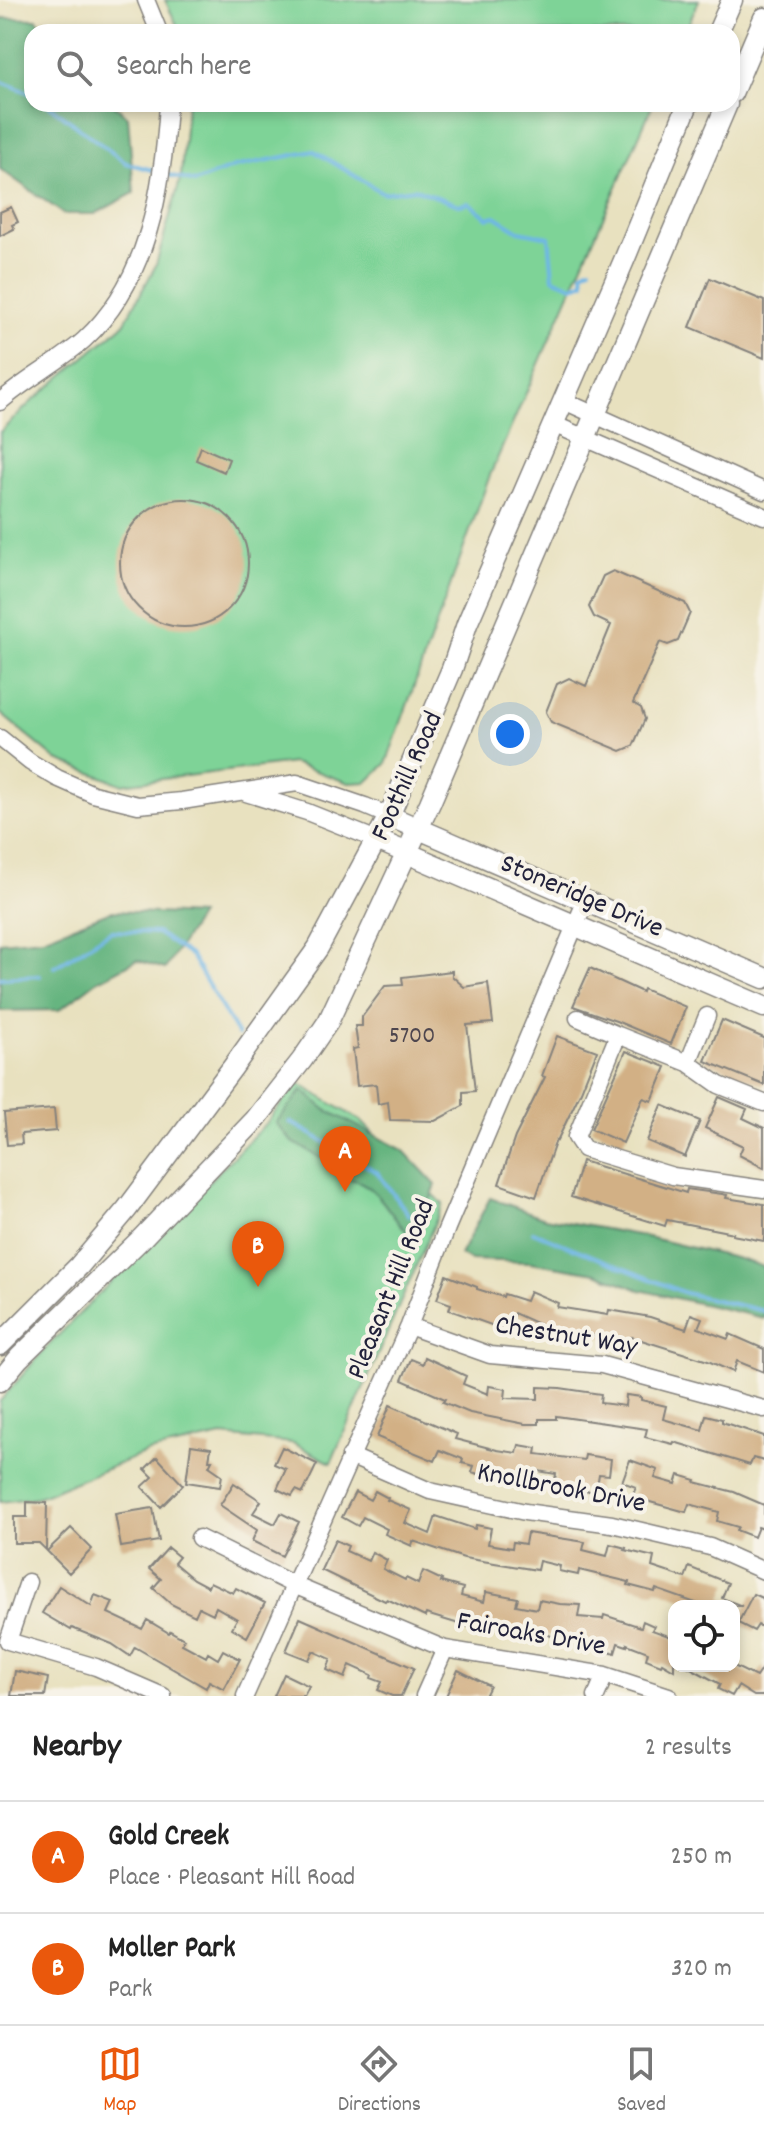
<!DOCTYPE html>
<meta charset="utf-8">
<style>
body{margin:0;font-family:Dekko,sans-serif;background:#f6f6f6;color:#222}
.controls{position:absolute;right:24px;bottom:24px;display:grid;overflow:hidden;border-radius:16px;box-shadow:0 4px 12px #0003}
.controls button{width:72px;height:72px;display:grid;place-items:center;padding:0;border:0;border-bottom:2px solid #e0e0e0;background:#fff;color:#222;font:40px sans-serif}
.you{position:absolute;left:510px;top:734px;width:28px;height:28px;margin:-20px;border:6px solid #fff;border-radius:50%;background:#1a73e8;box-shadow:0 0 0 12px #1a73e833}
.badge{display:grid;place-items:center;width:52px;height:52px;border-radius:50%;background:#ea580c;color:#fff;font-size:26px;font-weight:700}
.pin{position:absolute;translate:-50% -66px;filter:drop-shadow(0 2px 4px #0008)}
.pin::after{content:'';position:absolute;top:42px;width:28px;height:24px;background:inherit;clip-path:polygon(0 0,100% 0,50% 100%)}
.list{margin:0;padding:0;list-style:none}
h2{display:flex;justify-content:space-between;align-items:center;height:104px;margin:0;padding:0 32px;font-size:34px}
h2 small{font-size:26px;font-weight:400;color:#767676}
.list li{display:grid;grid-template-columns:52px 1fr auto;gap:24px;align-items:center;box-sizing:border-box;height:112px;padding:0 32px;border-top:2px solid #e0e0e0}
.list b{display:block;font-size:30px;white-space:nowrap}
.list p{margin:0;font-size:26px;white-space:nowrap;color:#767676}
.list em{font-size:26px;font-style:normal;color:#767676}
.icon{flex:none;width:44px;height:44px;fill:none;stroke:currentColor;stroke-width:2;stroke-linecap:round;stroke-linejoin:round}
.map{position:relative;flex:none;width:764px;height:1696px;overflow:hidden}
.search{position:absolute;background:#fff;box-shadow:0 4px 12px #0003;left:24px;right:24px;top:24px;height:88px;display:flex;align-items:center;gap:20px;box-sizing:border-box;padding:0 28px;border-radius:24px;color:#767676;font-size:30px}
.sheet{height:328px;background:#fff}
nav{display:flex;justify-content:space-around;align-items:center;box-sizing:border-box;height:112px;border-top:2px solid #e0e0e0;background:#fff;font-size:22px;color:#767676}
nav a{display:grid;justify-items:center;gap:4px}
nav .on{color:#ea580c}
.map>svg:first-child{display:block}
</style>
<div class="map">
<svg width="764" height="1696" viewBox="0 0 764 1696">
<rect width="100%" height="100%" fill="#f7f3e8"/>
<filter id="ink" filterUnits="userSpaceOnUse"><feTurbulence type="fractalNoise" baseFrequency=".0125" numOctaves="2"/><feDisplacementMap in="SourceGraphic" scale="16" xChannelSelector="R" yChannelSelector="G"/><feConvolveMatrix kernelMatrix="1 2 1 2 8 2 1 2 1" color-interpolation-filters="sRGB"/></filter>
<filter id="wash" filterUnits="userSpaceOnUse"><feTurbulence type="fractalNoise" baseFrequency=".006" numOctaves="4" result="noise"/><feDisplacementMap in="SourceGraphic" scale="32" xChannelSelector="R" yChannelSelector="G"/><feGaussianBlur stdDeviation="1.8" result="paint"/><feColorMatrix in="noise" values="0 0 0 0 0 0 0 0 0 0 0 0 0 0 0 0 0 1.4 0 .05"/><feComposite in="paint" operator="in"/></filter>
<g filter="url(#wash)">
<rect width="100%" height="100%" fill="#e8e1bf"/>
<path fill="#7ed397" stroke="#507a69" stroke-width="2" d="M165,0H699L685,32H179L177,25Z
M187,104H653L490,475L386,764L367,782L349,783L293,763L121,784L57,760L0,713V432L29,404L124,324L156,265L181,176Z
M298,1083L361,1121L443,1204L331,1463L293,1443L222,1436L148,1452L38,1497L0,1502V1401L44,1350L267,1122Z"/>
<path fill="#66b580" stroke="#446c5e" stroke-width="2" d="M0,18L37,19L46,32H32V104H113L128,117L134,193L95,214H64L0,169Z
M111,911L200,915L165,969L137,960L97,981L59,1010L0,1011V942L43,938Z
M302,1090L326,1110L403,1150L436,1185L415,1238C393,1224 384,1193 360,1182C355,1179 347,1180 341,1179L325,1160L292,1142L276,1123Z
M490,1198L545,1218L643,1236L739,1259L764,1267V1318L640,1290L596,1273L530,1262L471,1260L460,1255Z"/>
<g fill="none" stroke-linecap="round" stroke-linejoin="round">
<path stroke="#6eb6e6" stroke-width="4" d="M0,81L32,94
M47,104L126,163L156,171
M164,174L195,182L234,167L314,151L383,193L415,189L459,205L469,203L488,218L495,216L519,231L549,237L553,278L573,286L584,282L583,272L590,268
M55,967L111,931L157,933L191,956L238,1035
M0,978L40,976
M290,1122L377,1172L409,1215
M533,1232L685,1293L764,1311"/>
</g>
<g id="blocks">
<path fill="#d2b085" d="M11,207L18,222L12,225L14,229L0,236V212Z
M710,278L764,301V358L690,327Z
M201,447L229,459L224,472L196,460Z
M120 563a64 64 0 1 1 128 0a64 64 0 1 1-128 0Z
M613,571L685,603L690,613L678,641L668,645L660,642L633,703L641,708L645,719L633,746L621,751L551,722L546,712L557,684L569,678L586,686L611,625L594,617L589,607L603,576Z
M590,968L642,992L643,989L686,1007L671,1044L616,1021L573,1006Z
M452,971V976L464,987L488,983L493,1023L467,1025L475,1091L463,1092V1106L435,1121L390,1120L388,1102L378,1104L376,1084L357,1086L353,1049L358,1048L355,1026H362V1017L385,986L403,985L402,977Z
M722,1020L764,1038V1085L705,1061Z
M557,1036L597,1051L581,1091L557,1141L556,1140L536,1197L499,1184L515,1137L545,1077L542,1076Z
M626,1051L666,1067L652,1101L643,1098L623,1143L591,1129Z
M719,1097L747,1109L743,1118L764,1128V1168L739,1155L743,1146L705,1128Z
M662,1105L700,1121L685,1157L647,1141Z
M54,1109L56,1131L21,1134L22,1144L7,1145L4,1113Z
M582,1161L686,1193L687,1189L722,1194L727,1195L726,1198L764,1204V1241L732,1235L733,1233L667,1220L665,1226L571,1197Z
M446,1275L477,1287V1289L503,1297L504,1294L526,1301L530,1291L558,1303L557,1307L608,1315L609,1310L650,1317L686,1329L691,1314L702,1318L698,1328L728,1339L730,1334L764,1349V1372L737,1361L733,1372L708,1361L632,1337L631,1342L547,1328L514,1313L508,1331L449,1310L451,1304L437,1299Z
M425,1357L466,1376L463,1384L488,1394L489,1386L506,1389L505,1398L538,1399V1387L560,1388L601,1394L600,1403L625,1406L626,1395L641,1397V1400L666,1406L663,1419L702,1430L706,1415L722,1419V1422L764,1436V1461L753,1458L750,1465L674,1442L673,1444L645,1437L647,1429L556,1416V1419H539V1424H525L470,1413L443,1402L445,1399L402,1380L411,1359L423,1364Z
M390,1405L457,1434L455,1439L497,1450L517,1453L519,1445L537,1448L536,1454L584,1460L585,1455L611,1459L609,1475L599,1474L596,1492L554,1485L556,1474L532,1470L530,1481L490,1473L489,1477L472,1472L474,1466L462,1463L463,1459L440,1450L435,1461L377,1437Z
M191,1445L211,1448L209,1460H212L209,1466L222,1475L220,1487L186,1482Z
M282,1447L317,1464L303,1493L296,1490L292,1496L277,1489L286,1469L274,1464Z
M157,1457L183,1485L161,1507L142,1487L153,1477L145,1469Z
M630,1460L658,1470L655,1478L676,1484L679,1475L696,1480L695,1482L734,1492L764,1505V1529L758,1527L754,1537L736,1530L738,1527L717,1521L719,1512L689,1504L686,1512L632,1497L636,1487L622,1482Z
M234,1483L261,1501L253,1513L275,1524L281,1513L299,1522L282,1556L252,1541L257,1530L220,1505Z
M375,1491L388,1498L387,1500L411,1510L405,1523L430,1534L436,1516L475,1529L476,1525L491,1528L488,1544L512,1548L513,1542L525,1544L527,1533L585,1542L583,1550L607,1556L610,1544L626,1548L625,1550L654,1557L652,1567L685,1578L689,1567L728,1583L722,1598L742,1606H704L656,1589L655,1592L628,1585L629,1582L579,1570L578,1575L559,1571L560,1566L539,1561L537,1570L464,1558L413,1541L412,1546L385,1534L387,1529L363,1517L358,1526L342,1517L355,1492L370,1500Z
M27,1502L47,1503L46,1550L39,1543H14V1517H27Z
M153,1508L159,1541L121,1547L115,1514Z
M71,1528L92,1549L69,1573L47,1551Z
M335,1540L348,1546L346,1551L368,1561L372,1552L387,1560L383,1569L405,1580L406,1578L418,1584L423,1571L442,1580L441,1582L463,1588L461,1596L484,1602L486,1592L518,1598L516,1605L537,1609L539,1600L560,1604L580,1605L578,1617L603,1619L604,1615L641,1627L643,1621L654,1626L652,1630L674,1638V1670L662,1663L661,1665L646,1659L648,1652L627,1644V1646L618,1643L615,1653L591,1645L556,1641L557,1637L533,1632L532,1637L517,1634L518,1628L495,1623L494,1631L469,1627L426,1614L425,1617L387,1599L385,1601L321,1570Z
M168,1548L179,1557L174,1563L193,1579L208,1587L210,1582L233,1593L236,1588L265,1603L247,1637L232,1628L237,1619L216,1607L213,1614L199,1607L195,1616L171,1604L153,1588L161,1579L149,1569Z
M59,1586L91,1606L95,1595L113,1602L108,1613L142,1629L147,1620L169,1633L170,1631L184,1639L182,1644L206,1657L208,1653L218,1659L223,1650L240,1659L224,1689L209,1681L206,1688L135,1647L130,1656L112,1644L72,1628L71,1630L42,1613Z
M753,1594L764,1599V1628L758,1625L754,1631L738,1623Z
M300,1618L414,1668L401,1696H392L378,1690L382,1682L371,1678L372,1675L350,1665L345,1678L327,1670L331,1659L313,1651L309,1660L286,1651Z
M764,1665V1696H754L738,1686L732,1696L718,1689L720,1684L687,1666H734L756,1677Z
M458,1670L490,1686L485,1696H446Z
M15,1671L48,1678L45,1696H11Z
M284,1674L309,1686L304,1696H274Z"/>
</g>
</g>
<g filter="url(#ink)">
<use href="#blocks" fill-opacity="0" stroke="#85827d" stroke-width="2"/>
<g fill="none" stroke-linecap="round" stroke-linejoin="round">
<defs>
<path id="minor" d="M146,0L159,32
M564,401L764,491
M0,402C26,379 58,363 84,340C149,280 163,188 168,104
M553,424L764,516
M0,738L30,762L57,778L93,794L138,805L182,801L297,783L365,806L389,816
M246,793L307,812L377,840
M578,1018L618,1035
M688,1063L707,1016
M764,1103L719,1085L688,1063L618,1035L576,1137L584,1149L673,1176L764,1189
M409,1326L490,1355L602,1365L764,1409
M350,1456L430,1491L525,1512L612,1524L710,1547L764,1571
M199,1538L296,1586L445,1649L605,1675L669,1696
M28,1582L8,1641L96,1667L163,1696
M245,1696L409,1326L447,1228L585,902
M424,1696L445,1649
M596,1696L605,1675"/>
<path id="major" d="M718,32L732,0
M732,93L764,18
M389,816L764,978
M377,840L764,1007
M0,1345L79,1266L127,1209L233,1067L318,948L389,816L452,669L467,624L625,258L688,104
M0,1381L19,1358L141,1239L255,1120L302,1060L328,1022L430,803L727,104"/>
</defs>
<use href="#minor" stroke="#85827d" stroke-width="19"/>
<use href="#major" stroke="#85827d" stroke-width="23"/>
<use href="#minor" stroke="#fff" stroke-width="16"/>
<use href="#major" stroke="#fff" stroke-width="20"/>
</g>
</g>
<g text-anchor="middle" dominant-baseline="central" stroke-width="8" stroke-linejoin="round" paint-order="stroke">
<g font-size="24" fill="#4e464e">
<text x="412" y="1037">5700</text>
</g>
<g font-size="28" fill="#22223b" stroke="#f7f3e8">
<text transform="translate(409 777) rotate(-66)">Foothill Road</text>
<text transform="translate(581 898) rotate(23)">Stoneridge Drive</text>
<text transform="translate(393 1290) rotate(-68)">Pleasant Hill Road</text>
<text transform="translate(566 1338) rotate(9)">Chestnut Way</text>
<text transform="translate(561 1490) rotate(11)">Knollbrook Drive</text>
<text transform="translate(531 1636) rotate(10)">Fairoaks Drive</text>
</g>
</g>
</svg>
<div class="controls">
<button><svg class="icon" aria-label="locate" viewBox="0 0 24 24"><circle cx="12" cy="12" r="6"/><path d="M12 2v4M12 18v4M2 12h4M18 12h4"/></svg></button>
</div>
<div class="you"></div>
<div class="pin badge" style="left:345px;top:1192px">A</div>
<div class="pin badge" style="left:258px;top:1287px">B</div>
<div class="search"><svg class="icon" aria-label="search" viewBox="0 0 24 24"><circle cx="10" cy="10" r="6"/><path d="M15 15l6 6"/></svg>Search here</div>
</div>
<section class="sheet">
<h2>Nearby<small>2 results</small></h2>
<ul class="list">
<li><span class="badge">A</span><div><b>Gold Creek</b><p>Place · Pleasant Hill Road</p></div><em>250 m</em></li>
<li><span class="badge">B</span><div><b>Moller Park</b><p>Park</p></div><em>320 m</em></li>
</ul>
</section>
<nav>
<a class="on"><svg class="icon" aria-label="map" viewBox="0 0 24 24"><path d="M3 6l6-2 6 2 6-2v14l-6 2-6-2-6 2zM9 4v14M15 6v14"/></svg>Map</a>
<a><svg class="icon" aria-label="directions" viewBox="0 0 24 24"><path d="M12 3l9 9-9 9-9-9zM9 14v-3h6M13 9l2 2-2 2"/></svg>Directions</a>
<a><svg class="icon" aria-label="saved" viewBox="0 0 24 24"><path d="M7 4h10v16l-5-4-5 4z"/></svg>Saved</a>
</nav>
